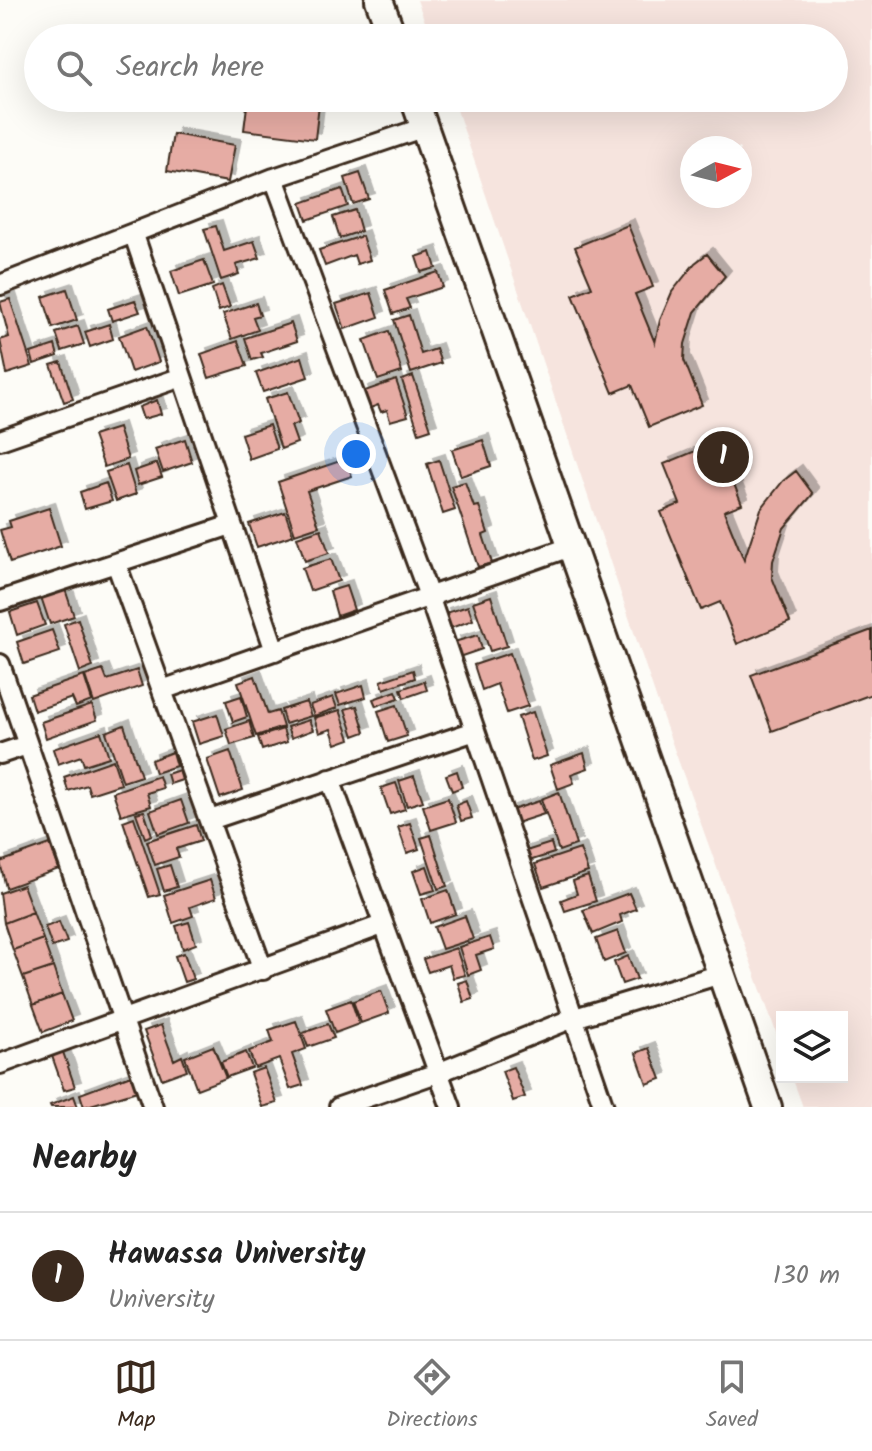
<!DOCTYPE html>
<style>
body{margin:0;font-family:Kalam,sans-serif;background:#f2f2f2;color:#222}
.controls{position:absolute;right:24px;bottom:24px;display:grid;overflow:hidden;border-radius:0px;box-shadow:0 8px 32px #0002}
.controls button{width:72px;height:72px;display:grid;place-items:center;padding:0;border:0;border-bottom:2px solid #e0e0e0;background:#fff;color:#222;font:40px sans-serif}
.compass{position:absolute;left:680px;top:136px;width:72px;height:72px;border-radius:50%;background:#fff;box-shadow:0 8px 32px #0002;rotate:83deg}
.you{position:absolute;left:356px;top:454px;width:28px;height:28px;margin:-20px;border:6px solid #fff;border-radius:50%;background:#1a73e8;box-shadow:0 0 0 12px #1a73e833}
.badge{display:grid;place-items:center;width:52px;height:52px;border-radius:50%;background:#3b2a1e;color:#fff;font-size:26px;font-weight:700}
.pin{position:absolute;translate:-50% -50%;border:4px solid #fff;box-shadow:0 2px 8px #0006}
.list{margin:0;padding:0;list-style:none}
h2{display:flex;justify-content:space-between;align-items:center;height:104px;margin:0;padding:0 32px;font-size:34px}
h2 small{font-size:26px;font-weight:400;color:#767676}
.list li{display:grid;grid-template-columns:52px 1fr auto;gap:24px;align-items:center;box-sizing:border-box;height:128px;padding:0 32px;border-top:2px solid #e0e0e0}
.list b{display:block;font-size:30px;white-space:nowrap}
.list p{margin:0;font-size:26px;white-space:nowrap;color:#767676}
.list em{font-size:26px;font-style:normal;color:#767676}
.icon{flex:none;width:44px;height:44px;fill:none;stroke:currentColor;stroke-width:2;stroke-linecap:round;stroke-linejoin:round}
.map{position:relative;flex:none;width:872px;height:1107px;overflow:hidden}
.search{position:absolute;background:#fff;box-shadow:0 8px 32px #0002;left:24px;right:24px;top:24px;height:88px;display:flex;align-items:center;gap:20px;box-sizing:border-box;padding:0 28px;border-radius:44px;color:#767676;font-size:30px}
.sheet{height:232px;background:#fff}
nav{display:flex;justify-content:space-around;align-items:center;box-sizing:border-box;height:112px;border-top:2px solid #e0e0e0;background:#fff;font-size:22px;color:#767676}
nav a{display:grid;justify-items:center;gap:4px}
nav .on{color:#3b2a1e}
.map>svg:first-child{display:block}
</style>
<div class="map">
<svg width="872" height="1107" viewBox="0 0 872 1107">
<defs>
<filter id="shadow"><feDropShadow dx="6" dy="-6" stdDeviation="0" flood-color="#0004"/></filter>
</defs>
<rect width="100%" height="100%" fill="#fdfcf7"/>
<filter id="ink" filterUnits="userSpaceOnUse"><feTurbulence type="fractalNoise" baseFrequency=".0125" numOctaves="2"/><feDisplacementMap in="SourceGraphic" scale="16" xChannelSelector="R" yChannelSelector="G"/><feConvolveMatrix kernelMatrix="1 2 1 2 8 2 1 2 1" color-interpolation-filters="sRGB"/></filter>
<g filter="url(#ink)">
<path fill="#f6e4de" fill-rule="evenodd" d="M417,0H872V1107H803L792,1077H842V1017H782V1049L663,718L453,98H834V38H431ZM692,148H740V196H692Z"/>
<path fill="#e6aca4" stroke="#3b2a1e" stroke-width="2" filter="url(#shadow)" d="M248,98L319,104L315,139L244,130Z
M173,134L235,145L228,182L167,171Z
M360,173L369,199L353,204L345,178Z
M342,189L348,206L307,220L301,203Z
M355,210L361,231L340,238L333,217Z
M628,225L653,287L635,294L655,343L660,320L672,292L695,263L707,254L725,276L695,312L685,344L684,360L702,405L649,427L632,385L613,393L573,295L592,287L575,247Z
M216,226L224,251L254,241L260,258L236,265L239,274L221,280L204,229Z
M362,236L370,260L357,264L354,255L325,266L319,250Z
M431,252L436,268L421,272L416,257Z
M204,260L213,285L179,296L171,271Z
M438,272L443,287L406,299L410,308L393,314L385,290Z
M222,285L230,307L219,311L212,289Z
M67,289L77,320L53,328L43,297Z
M371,293L379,317L345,329L336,304Z
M10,299L32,366L7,374L0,340L9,337L0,302Z
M135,300L140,312L112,321L108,309Z
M256,303L260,315L253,317L258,330L232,339L223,314Z
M409,315L421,354L436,349L441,363L411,373L394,320Z
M291,323L297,341L261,353L263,357L252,360L245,338Z
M109,324L113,339L90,347L85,332Z
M78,326L84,344L62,351L56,333Z
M147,326L159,362L131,372L119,336Z
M389,331L402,372L378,380L364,340Z
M238,341L247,366L209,378L201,354Z
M55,345L58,356L34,364L31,353Z
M302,357L308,377L263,392L256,373Z
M61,362L73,399L64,402L51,365Z
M413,376L431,429L419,433L402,380Z
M396,380L408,416L390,421L387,410L381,412L378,405L368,409L362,392Z
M288,392L299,423L291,426L297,443L281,449L265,399Z
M157,400L161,414L143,419L139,407Z
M269,425L277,449L249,459L241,434Z
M118,428L128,459L104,467L93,436Z
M185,439L192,462L163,472L155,449Z
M483,440L491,466L461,476L452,450Z
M717,442L742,504L724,511L744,560L761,509L783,481L796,471L813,494L784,528L773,561L772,577L790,622L737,644L720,602L701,610L661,512L680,504L664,464Z
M346,459L352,476L307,491L319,526L295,534L278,482Z
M439,460L455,510L443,514L427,464Z
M157,463L162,477L138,485L134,471Z
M127,465L136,494L116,501L106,472Z
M465,482L474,507L479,506L488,533L483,535L492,563L478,567L451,486Z
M106,483L112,501L85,509L80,492Z
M49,508L61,546L10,563L0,530L11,527L9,521Z
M285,512L293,535L257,547L249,524Z
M321,529L329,553L305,561L297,537Z
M331,559L339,581L310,591L302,568Z
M346,586L354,610L337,616L330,591Z
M65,589L74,616L50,624L41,597Z
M491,596L507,646L490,651L473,602Z
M37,603L45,625L17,635L10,612Z
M468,606L473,620L448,629L443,614Z
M78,619L93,667L80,672L64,624Z
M52,630L60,652L24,664L17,642Z
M872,630V694L772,731L751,675Z
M478,635L482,649L459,657L454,642Z
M510,653L528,706L507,713L497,684L482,690L474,665Z
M103,670L107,680L137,670L142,686L94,703L85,676Z
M413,670L415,678L384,689L381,681Z
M84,676L92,701L76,707L72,698L34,711L29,695Z
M255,676L268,714L278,711L283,727L256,736L238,682Z
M424,681L427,690L404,698L401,689Z
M363,685L366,697L340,705L336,694Z
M396,691L399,698L376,706L373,699Z
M241,696L247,717L233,722L226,701Z
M333,697L337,708L314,716L310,705Z
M306,702L311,716L285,724L281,710Z
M92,705L97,720L46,738L41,722Z
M397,705L407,736L388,742L378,711Z
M357,706L365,732L354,736L345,709Z
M340,710L350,739L336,744L331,729L319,733L314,718Z
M533,712L547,756L532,761L518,717Z
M217,714L224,736L199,744L192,722Z
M309,720L313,730L291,738L287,727Z
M249,721L254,738L231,745L226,729Z
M124,725L141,776L123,782L106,732Z
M283,729L287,742L262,750L258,737Z
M101,732L109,757L84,765L81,756L58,764L53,749Z
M230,751L243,790L220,798L207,759Z
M172,752L176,766L155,773L151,760Z
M584,753L588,768L571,774L574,783L558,789L550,765Z
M113,760L121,784L90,794L87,785L68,791L64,777Z
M179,770L182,780L170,784L167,774Z
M457,771L462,787L452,791L446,775Z
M159,776L163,788L147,793L151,806L121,815L113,792Z
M414,776L423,801L407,806L399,781Z
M396,783L405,809L390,814L381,788Z
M559,792L576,845L559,851L541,799Z
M448,798L456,822L431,830L423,806Z
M181,800L189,823L158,834L150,811Z
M466,801L472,818L461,821L456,805Z
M539,801L544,814L513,824L509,811Z
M144,811L152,835L145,838L136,813Z
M134,817L160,894L149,897L123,821Z
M410,823L419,849L407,853L398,827Z
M196,825L201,841L176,849L179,857L155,865L147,841Z
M431,835L447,886L438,889L421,838Z
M551,843L554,853L526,862L523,852Z
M50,844L59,869L6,888L0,862Z
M580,849L588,872L543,887L535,864Z
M170,865L177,887L164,891L157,869Z
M427,866L435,890L421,894L413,871Z
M588,876L596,901L565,911L561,900L577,894L573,881Z
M210,880L216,898L190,907L193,916L173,923L164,895Z
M23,885L33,912L4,923L0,893Z
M448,890L456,914L430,923L422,899Z
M629,893L636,909L620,915L622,922L593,934L583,910Z
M33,912L43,939L13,950L4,923Z
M465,916L473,939L442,949L434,927Z
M59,922L67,942L52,947L45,927Z
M189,922L196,944L183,949L176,926Z
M618,931L626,953L604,962L596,939Z
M490,937L494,949L476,955L481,970L468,975L459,947Z
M43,939L53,967L23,977L13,950Z
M456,948L465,975L453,978L449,965L428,972L423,959Z
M184,953L193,979L184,982L175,956Z
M628,956L637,979L622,984L614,962Z
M53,967L62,994L33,1005L23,977Z
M467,980L473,999L464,1002L458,983Z
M381,991L389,1013L361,1023L353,1001Z
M62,994L72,1021L43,1032L33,1005Z
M351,1000L359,1024L335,1033L326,1009Z
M296,1021L306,1049L292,1054L303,1085L290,1089L279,1059L255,1068L249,1051L273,1042L269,1030Z
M328,1024L334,1038L308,1047L303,1033Z
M161,1025L174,1060L182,1056L187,1070L162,1079L144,1031Z
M213,1046L226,1078L197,1089L185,1057Z
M649,1048L661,1079L647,1084L636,1053Z
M63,1052L75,1087L64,1090L52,1056Z
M246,1052L252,1068L227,1077L221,1062Z
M513,1067L525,1097L513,1101L502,1071Z
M264,1068L277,1103L262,1107L250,1073Z
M131,1075L137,1091L84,1107L80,1094Z
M74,1096L78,1107H51L50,1105Z"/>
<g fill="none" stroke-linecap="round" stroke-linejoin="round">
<defs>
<path id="street" d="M274,178L429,596L604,1107
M134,235L275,651
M0,285L274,178L425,127
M0,440L182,377
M116,563L263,970
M0,601L231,525
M0,664L153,1107
M162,690L573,546
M0,754L27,745
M330,779L451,1107
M210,820L475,731
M0,1064L382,925
M339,1107L440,1072L571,1019L721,974"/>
<path id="secondary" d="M379,0L393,38
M414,98L768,1107"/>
</defs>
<use href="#street" stroke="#3b2a1e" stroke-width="24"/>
<use href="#secondary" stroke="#3b2a1e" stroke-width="32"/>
<use href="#street" stroke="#fdfcf7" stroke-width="18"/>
<use href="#secondary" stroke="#fdfcf7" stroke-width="26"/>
</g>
</g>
</svg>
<div class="controls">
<button><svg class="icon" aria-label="layers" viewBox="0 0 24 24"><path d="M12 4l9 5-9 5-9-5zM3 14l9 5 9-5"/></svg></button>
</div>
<svg class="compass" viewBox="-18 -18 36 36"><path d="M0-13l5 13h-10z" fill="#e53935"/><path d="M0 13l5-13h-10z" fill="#767676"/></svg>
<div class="you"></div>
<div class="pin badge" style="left:723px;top:457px">1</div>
<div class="search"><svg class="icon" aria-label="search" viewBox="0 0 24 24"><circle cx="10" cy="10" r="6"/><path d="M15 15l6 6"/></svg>Search here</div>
</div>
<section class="sheet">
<h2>Nearby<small></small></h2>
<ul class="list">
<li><span class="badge">1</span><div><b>Hawassa University</b><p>University</p></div><em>130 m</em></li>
</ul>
</section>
<nav>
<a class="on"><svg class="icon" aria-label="map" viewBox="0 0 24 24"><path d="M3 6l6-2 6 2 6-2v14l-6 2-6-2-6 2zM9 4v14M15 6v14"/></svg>Map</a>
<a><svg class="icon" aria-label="directions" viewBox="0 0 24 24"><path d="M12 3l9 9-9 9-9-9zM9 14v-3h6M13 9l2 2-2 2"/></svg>Directions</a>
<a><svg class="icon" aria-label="saved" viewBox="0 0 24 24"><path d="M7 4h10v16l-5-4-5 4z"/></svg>Saved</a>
</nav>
